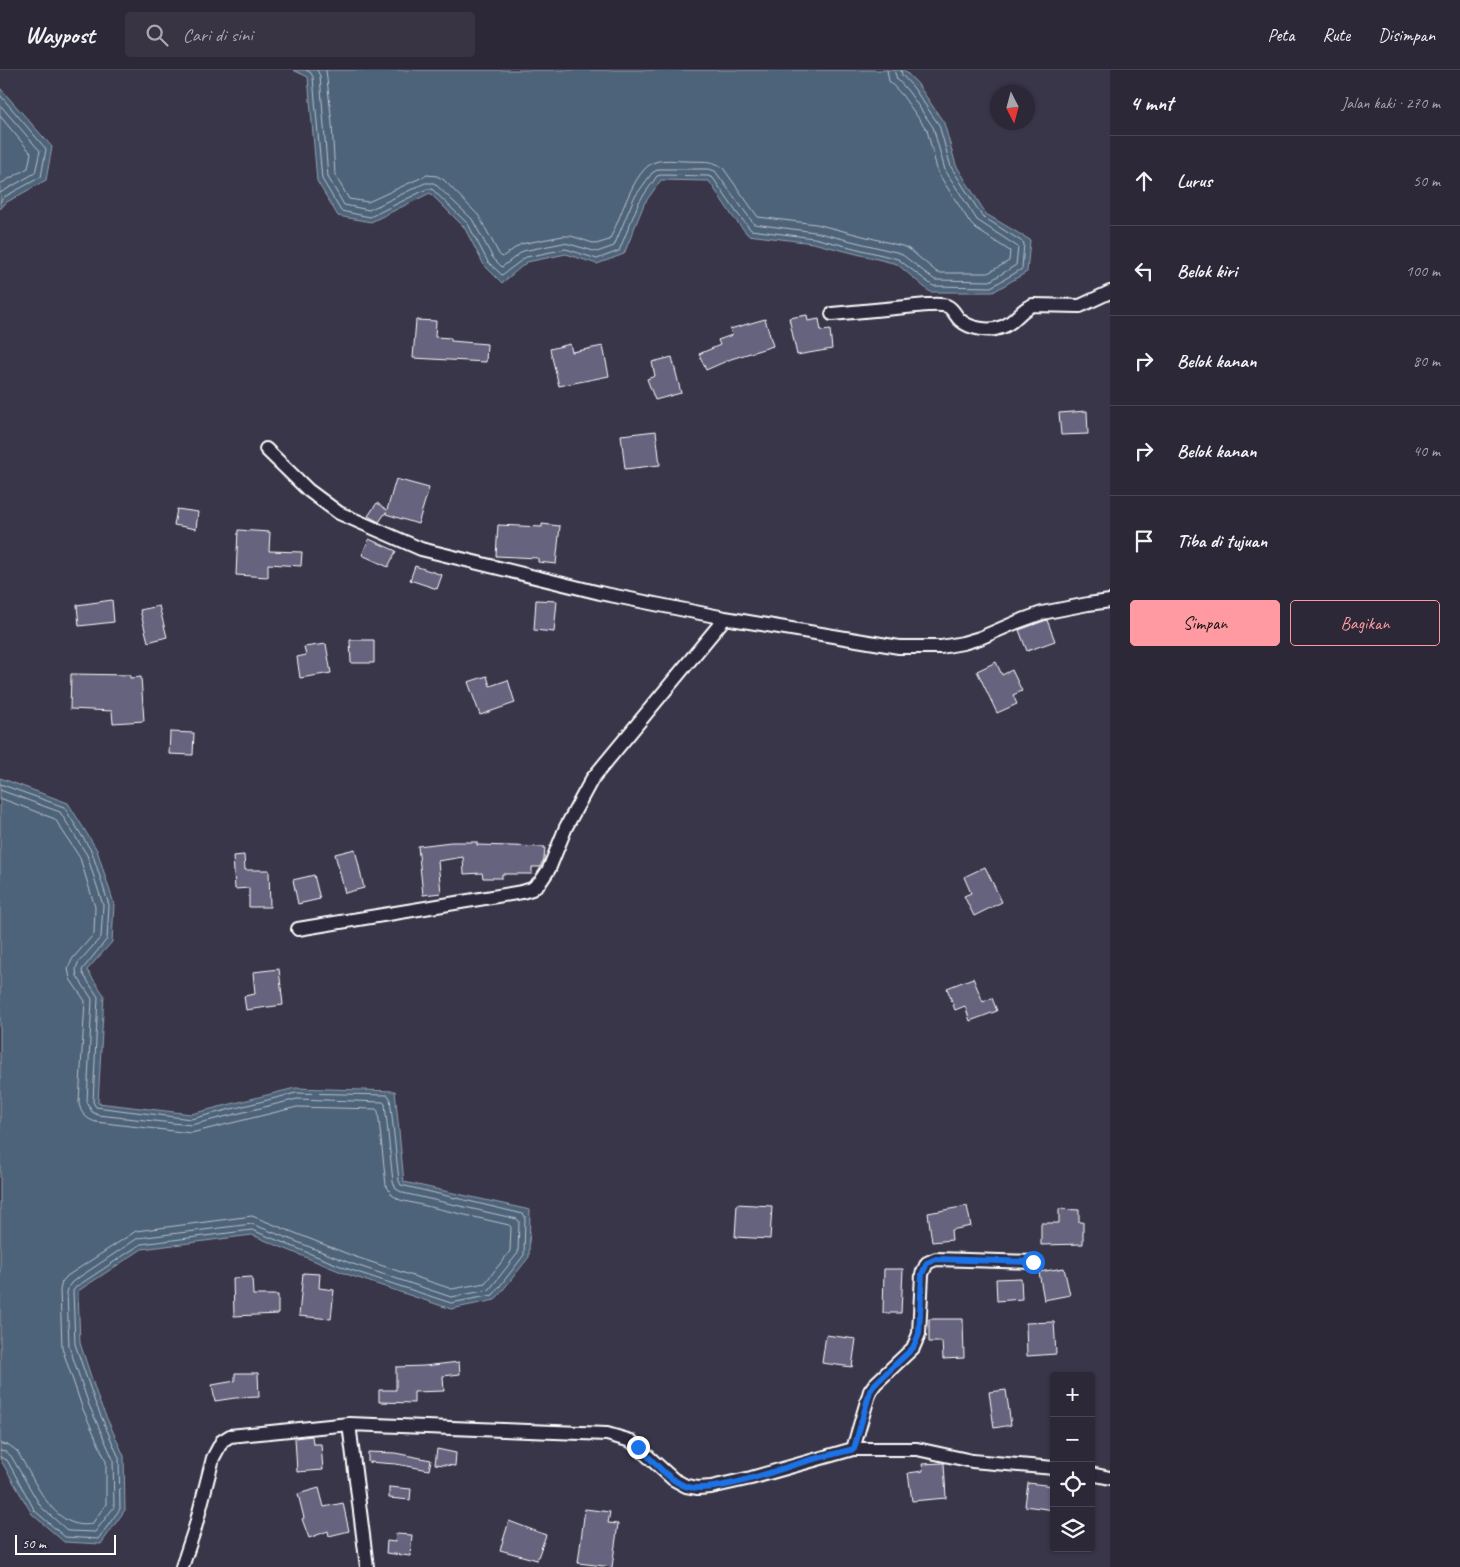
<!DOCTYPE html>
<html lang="id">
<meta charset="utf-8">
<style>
body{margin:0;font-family:Caveat,sans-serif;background:#383443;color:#f1f3f6}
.controls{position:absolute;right:15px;bottom:15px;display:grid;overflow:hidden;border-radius:5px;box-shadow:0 1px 4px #0004}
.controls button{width:45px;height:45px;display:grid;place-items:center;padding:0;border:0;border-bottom:1px solid #484453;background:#2c2838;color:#f1f3f6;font:25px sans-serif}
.compass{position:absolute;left:990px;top:15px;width:45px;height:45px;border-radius:50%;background:#2c2838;box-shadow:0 1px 4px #0004;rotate:174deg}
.scale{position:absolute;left:15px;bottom:12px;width:101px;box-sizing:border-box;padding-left:5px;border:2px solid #fff;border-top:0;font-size:14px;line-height:18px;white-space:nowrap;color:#fff;-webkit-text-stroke:4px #2f2a3d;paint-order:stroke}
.stop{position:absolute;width:15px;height:15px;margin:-11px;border:4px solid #1a73e8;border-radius:50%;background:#fff}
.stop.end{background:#1a73e8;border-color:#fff;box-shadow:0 1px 5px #0008}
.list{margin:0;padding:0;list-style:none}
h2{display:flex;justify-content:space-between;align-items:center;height:65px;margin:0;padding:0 20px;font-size:21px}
h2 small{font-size:16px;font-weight:400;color:#a6a6ae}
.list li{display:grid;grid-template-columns:32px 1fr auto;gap:15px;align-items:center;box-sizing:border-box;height:90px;padding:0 20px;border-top:1px solid #484453}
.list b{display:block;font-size:19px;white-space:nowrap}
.list em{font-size:16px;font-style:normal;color:#a6a6ae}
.actions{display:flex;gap:10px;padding:15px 20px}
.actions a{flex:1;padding:11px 0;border:1px solid #ff9aa2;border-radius:5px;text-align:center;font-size:18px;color:#ff9aa2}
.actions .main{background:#ff9aa2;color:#111}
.icon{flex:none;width:28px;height:28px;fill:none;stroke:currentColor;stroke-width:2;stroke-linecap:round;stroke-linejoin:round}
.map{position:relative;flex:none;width:1110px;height:1497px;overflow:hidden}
header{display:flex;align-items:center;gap:30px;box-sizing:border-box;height:70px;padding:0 25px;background:#2c2838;border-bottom:1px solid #484453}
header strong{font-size:24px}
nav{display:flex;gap:28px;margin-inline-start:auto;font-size:18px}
.search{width:350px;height:45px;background:#383443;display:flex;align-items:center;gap:12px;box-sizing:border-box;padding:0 18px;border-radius:5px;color:#a6a6ae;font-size:19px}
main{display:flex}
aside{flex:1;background:#2c2838}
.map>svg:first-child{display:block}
</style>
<header>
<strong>Waypost</strong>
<div class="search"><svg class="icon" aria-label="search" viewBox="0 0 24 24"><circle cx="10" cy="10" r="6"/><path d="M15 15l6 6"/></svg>Cari di sini</div>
<nav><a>Peta</a><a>Rute</a><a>Disimpan</a></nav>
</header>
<main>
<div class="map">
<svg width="1110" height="1497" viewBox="0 0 1110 1497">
<rect width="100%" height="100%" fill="#3a364a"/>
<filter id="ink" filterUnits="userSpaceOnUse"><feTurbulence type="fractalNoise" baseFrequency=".02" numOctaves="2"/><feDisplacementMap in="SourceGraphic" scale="10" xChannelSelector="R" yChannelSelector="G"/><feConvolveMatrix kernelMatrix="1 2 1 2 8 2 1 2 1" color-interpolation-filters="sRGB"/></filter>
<g filter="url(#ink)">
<path fill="#4e6379" stroke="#95a1af" d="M293,0H904L917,13L944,53L956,95L986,144L1030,170L1027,202L993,222H930L897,194L813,173L748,165L733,147L709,111L661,110L644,134L624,184L597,194L566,184L527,192L502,213L484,195L464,157L430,123L371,152L338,146L317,111L308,7Z
M0,18L52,77L46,110L7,132L0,139Z
M0,708L68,733L97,780L114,834L112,872L87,900L104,925L98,1033L191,1044L295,1018L395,1021L404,1112L530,1140L529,1187L495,1230L451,1239L346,1204L252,1165L142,1179L78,1221L80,1273L99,1331L124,1386L125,1440L101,1474L64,1472L32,1444L0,1389Z"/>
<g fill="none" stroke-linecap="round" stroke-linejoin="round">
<path stroke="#b8c1c9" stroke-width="1" d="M306,0L311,3L313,7L322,109L341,141L370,147L427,119H432L468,154L488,192L502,205L526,187L566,179L597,189L619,181L639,132L657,106L661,105L708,106L713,108L737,143L751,160L814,168L898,189L933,216L991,217L1022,199L1024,173L982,146L951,97L939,55L913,17L902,5L901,0
M317,0L320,6L328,107L344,135L369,140L425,113H434L472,149L493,188L502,197L523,181L563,173L569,174L597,182L614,176L634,128L652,103L659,99H709L715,101L754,154L815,162L900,183L935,210L990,211L1016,195L1018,177L977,150L945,100L933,57L908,21L897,9L894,0
M326,0L332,54L335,105L349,129L368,132L427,105L437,106L444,110L479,146L499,184L502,187L521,174L563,166H571L596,174L609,170C620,152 633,99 655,92C664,89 677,91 686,91C699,92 713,89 723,98L758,147L816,154L902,176L909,179L938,203H988L1009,191L1010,181L976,159L971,154L938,103L927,60L902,25L889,11L887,0
M0,25L46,79L41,107L4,127L0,132
M0,35L40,81L35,103L0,123
M0,46L31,83L28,98L0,114
M0,714L64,737L92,782L109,835L107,869L82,900L83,904L98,927L93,1032L96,1037L191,1049L296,1023L388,1025L390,1028L399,1111L401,1115L523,1144L525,1146L524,1185L493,1225L451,1233L348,1199L252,1160L141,1174L76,1217L73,1221L75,1274L95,1332L119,1388L120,1439L98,1469L65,1467L35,1441L7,1390L0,1387
M0,720L60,742L87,785L103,835L101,867L78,893L76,899L77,906L92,929L87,1032L92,1042L98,1045L191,1055L297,1029L383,1032L385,1034L393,1112L396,1119L403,1123L517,1149L519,1151L518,1183L489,1220L451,1227L350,1193L252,1154L138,1168L72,1212L69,1216L67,1222L69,1276L89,1335L113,1389L114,1437L95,1462L68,1461L41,1437L11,1386L6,1382L0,1381
M0,728L55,749L80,788L95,837L94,864L73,888L68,898L70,909L85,931L79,1032C80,1043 86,1049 96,1052L191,1063L297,1037L376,1039L378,1041L386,1115L392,1125L400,1130L509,1155L511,1157L510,1181L485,1213L452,1219L353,1186L252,1146L136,1161L67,1206L62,1212L60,1220L62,1278L82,1337L106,1391V1434L92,1454C53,1462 34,1408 17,1381L9,1375L0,1374"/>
</g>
<path fill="#66647e" stroke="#fff" d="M807,245L808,251L819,249L821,261L830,260L832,279L797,285L789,248Z
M765,249L773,276L731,289L706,300L699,284L720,275L718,270L732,265L730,259Z
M416,250L436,251L435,267L451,268V271L487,274L486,292L413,288Z
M570,274L572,282L603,276L609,306L559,316L550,279Z
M672,287L681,323L655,330L647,309L655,306L652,292Z
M1087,341L1088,364L1061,365L1059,343Z
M656,361L660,395L625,399L621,365Z
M396,409L429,418L418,454L386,444V442L379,452L368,446L377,433L387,440Z
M177,439L198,442L196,459L174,455Z
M542,454L560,456L556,494L538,492V488L496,486L498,455L542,457Z
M238,460L270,462L269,481L302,482L301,496L268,494V507L236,505Z
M369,469L396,481L388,497L362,485Z
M415,496L442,505L437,519L410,510Z
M112,530L114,552L79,556L77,535Z
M536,530L557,531L554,562L534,560Z
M159,536L167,567L148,572L140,540Z
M1047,550L1055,571L1027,581L1019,560Z
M350,570H374V593H351Z
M326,574L331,603L300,608L297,587L306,585L304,577Z
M996,592L1002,605L1012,600L1022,621L1013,625L1017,634L997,643L977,601Z
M71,604L130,605V608L141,607L144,651L113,653L112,641L70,639Z
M487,606L490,616L508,610L515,633L480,645L468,612Z
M170,662L194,663L193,685L169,684Z
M451,772H477V775L545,777L544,789L540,797H532V804H502V808H483L482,803L464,804L463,787L438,791L441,823L423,825L418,776Z
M355,779L364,818L345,823L335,784Z
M244,785L245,800H269L270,837H249V818L235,819L233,786Z
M985,797L1002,832L974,846L964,826L971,823L964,807Z
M314,805L320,829L298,834L293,810Z
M279,899L283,935L246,940L244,926L255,924L253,902Z
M973,908L983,932L992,928L997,941L970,951L965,936L955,940L947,918Z
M737,1134L772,1136L770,1169L735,1167Z
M967,1136L971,1156L951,1160L952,1170L932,1172L928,1143Z
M1059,1139L1079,1140V1152H1083V1174L1041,1175V1153H1059Z
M1064,1198L1070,1225L1044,1230L1039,1202Z
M884,1199H903L901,1243H883Z
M303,1203L320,1204L319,1218L334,1220L331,1249L299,1246Z
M252,1207L253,1225H278V1244L234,1246L233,1208Z
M1021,1208L1022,1229L997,1231L996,1209Z
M929,1249H963L964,1288L943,1289L942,1272H929Z
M1054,1252L1056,1284L1027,1286L1026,1253Z
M826,1265L856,1269L852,1297L822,1293Z
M459,1292L460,1304L443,1306L444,1321L414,1322V1333L379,1332V1320H396V1297L424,1296Z
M235,1303H258L259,1327L235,1328L215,1331L212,1315L235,1311Z
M1006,1320L1011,1355L994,1358L989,1322Z
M312,1366L313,1374H321L323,1400L297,1402L295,1368Z
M437,1379L456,1383L455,1396L435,1394Z
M368,1382L395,1383L431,1390L429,1400L396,1394L368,1392Z
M944,1393L946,1428L912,1431L908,1403L923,1401L922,1394Z
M1028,1413L1054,1416V1440L1025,1436Z
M389,1417L411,1419L410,1430L389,1428Z
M319,1418L324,1437L343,1433L349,1461L329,1466L328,1461L309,1468L302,1449L304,1448L298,1424Z
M585,1439L610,1442L608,1453L618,1454L612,1497L578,1493Z
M509,1451L546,1465L537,1490L500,1480Z
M396,1464L412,1465L410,1486L386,1483L387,1471L395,1472Z"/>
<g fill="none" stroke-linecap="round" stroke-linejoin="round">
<defs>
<path id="street" d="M832,244L927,235C933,235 941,234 947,236C954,239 955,246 960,250C970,259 990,262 1002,257C1015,253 1020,239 1033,235L1080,236L1110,222
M266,379L308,420L339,443L421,479L600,523L725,548L899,577H941L963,573L980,568L1017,552L1042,543L1088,534L1110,531
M298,859L522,822L532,819L541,811L549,799L566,757L592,709L725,548
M349,1354L367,1497
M853,1379L870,1321L875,1314L913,1278L919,1264L922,1204L927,1193L936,1189L1033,1192
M1091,1404L1110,1408
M182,1497L195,1458L213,1388L222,1371L230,1366L349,1354L607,1364L631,1371L673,1409L686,1416L698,1418L711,1417L751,1408L853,1379H917L972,1391L1054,1398"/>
</defs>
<use href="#street" stroke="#fff" stroke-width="16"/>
<use href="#street" stroke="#2f2a3d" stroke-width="12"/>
</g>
</g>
<g fill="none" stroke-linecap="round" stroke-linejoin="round" filter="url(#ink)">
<path stroke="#1a73e8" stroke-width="6" d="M638,1377C652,1389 667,1409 685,1416C711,1425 771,1402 797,1394C816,1388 835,1384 854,1379L870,1321L875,1314L913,1278L919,1264L922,1204L927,1193L936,1189L1033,1192"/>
</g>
</svg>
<div class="controls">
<button>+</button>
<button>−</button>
<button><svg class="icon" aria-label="locate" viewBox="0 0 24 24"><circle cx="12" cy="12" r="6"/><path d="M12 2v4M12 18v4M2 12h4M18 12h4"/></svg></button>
<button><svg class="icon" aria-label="layers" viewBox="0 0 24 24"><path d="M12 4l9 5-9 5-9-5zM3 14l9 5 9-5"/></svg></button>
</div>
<svg class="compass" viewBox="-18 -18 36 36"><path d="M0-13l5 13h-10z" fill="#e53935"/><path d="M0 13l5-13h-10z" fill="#a6a6ae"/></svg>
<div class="scale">50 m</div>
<div class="stop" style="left:1033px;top:1192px"></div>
<div class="stop end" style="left:638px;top:1377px"></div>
</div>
<aside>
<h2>4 mnt<small>Jalan kaki · 270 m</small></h2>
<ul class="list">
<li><svg class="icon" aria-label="ahead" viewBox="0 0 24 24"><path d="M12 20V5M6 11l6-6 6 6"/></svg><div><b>Lurus</b></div><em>50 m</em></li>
<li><svg class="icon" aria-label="left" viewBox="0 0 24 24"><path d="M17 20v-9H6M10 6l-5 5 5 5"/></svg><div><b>Belok kiri</b></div><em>100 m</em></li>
<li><svg class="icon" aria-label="right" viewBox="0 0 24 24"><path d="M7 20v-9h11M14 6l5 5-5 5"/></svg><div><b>Belok kanan</b></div><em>80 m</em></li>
<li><svg class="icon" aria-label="right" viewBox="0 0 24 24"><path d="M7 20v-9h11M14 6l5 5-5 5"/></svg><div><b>Belok kanan</b></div><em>40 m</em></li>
<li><svg class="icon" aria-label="arrive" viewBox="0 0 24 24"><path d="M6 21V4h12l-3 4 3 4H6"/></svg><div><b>Tiba di tujuan</b></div></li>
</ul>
<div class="actions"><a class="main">Simpan</a><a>Bagikan</a></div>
</aside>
</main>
